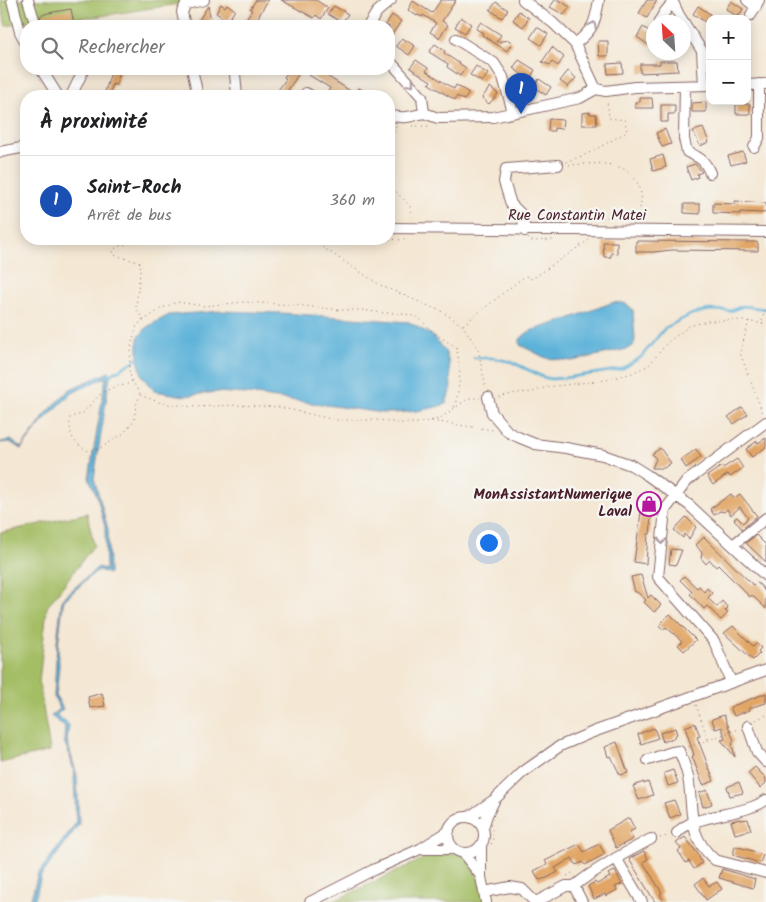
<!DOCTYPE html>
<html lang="fr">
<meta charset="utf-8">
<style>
body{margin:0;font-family:Kalam,sans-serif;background:#f2f2f2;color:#202124}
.controls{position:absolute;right:15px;top:15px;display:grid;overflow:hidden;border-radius:10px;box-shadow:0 2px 12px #0003}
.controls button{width:45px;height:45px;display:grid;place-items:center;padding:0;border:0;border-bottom:1px solid #e0e0e0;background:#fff;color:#202124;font:25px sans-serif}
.compass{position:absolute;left:646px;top:15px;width:45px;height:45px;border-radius:50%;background:#fff;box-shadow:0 2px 12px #0003;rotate:335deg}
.you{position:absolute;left:488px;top:542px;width:18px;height:18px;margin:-12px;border:4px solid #fff;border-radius:50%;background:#1a73e8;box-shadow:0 0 0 8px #1a73e833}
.badge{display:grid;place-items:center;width:32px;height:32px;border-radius:50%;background:#b5179e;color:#fff;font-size:16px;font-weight:700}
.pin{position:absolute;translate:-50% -41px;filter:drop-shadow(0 1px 2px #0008)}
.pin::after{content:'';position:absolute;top:26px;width:18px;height:15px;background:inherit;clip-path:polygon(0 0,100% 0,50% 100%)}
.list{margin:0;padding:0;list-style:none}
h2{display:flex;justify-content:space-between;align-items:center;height:65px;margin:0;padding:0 20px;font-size:21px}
h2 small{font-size:16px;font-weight:400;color:#757577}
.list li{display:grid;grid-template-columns:32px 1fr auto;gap:15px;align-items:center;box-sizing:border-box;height:90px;padding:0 20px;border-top:1px solid #e0e0e0}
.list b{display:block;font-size:19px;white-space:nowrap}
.list p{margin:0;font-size:16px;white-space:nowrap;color:#757577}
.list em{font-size:16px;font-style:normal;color:#757577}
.icon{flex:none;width:28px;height:28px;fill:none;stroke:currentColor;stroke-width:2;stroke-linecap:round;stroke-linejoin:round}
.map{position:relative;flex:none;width:766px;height:902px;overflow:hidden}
.search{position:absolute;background:#fff;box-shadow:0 2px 12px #0003;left:20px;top:20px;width:375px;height:55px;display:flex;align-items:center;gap:12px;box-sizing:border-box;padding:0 18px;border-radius:20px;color:#757577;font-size:19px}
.panel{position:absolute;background:#fff;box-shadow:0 2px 12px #0003;left:20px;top:90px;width:375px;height:155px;border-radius:20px}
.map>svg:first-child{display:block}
</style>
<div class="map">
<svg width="766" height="902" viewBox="0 0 766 902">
<rect width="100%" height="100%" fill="#f6f6f2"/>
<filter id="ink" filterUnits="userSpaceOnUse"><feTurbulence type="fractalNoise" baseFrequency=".02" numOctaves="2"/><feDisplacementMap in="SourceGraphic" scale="10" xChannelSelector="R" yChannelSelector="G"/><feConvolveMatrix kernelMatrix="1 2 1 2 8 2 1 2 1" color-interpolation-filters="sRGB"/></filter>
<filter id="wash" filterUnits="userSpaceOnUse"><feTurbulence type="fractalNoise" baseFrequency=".0096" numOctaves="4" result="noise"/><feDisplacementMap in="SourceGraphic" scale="20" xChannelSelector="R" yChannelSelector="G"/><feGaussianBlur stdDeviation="1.12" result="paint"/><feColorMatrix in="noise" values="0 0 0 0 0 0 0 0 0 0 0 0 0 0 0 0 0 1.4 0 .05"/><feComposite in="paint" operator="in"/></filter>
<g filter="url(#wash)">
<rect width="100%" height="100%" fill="#f4e7d3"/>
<path fill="#a4be65" stroke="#776e48" d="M0,0H204L94,17L55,18L6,26Z
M87,513L94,545L47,607L39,682L50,751L0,763V533Z
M463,853L493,902H332L429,856Z"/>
<path fill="#5db2d9" stroke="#546882" d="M611,303C620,302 627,302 633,310L635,340L633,346L627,349L572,361L546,358L520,345V339L527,333L533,330L563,321Z
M221,311L281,313L409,322L433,336L445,351L449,363L451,388L446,404C425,411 405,413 383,413L248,394L216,392L185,396L155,391L142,375L138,359V338L147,327L169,315Z
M109,372L110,375L94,478L108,529L109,573L108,574L99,570L94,573L64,600L63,604L58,645L59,666L56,696L63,709L56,715L69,725L67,741L77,776L79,824L41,876L34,902H30L38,874L76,823L74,777L75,776L70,756L64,741L65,727L51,716L60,709L54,697L57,642L62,599L98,567L106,570L105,527L97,496L89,478L106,377L72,393L44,420L21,449L10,442L0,443V442L11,440L21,448L43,419L42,418L70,389Z"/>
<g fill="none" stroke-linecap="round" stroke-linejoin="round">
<path stroke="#5db2d9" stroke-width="2.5" d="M474,358H493L512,362L543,377L551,379L564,378L598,373L622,369L641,357L665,328L692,314L710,310L730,311L743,306L766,309
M110,375L139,358"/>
</g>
<g id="blocks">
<path fill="#e1a665" d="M256,0H268L253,26H241L252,10L250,9Z
M281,0H316L328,8L321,19L316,15L314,18Z
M441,0H456L442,21L448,25L439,38L430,32L436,23L423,15L422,17L418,15L417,16L408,10L413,1L432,13Z
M555,0H559L570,7L564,15L550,7Z
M647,0H657L647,18L639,13Z
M731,1L743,9L738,17L726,9Z
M496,2L508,10L502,18L490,10Z
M221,4L225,7L227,4L235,10L228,21L216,13Z
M208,6L211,20L207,26H195Z
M334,6L348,14L342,23L328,14Z
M698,6L710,14V25L693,14Z
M71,9L74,24L50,26L49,20L42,22L40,16L48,13Z
M519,11L529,18L523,27L513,20Z
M392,15L401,21L389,39V26H385Z
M461,17L471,24L465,33L455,27Z
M481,22L501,35L496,42L509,40L512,43L507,51L482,35L483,33L476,29Z
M537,27L548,34L541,45L530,38Z
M643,27L654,34V41L650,46L637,37Z
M402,38L415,46L409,55L396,46Z
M598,41H608V56H599Z
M435,44L445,51L444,53L466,68L460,76L447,67L448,64L429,52Z
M552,47L564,57L558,66L552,62L550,65L542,62Z
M416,60L428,68L426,71L454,89L456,85L469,93L464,100L457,96L455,100L429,84L431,81L410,68Z
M519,60L535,70L529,80L513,68Z
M660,61H677L678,71L640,73V64H660Z
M622,63L623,73L608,74L607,64Z
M476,66L488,74L482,82L470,75Z
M112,69H121L116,85L113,84L109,96H106L104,95Z
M290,69H302L288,90L290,91L286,96H274L286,79L284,77Z
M314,69H316L355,94L359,88L372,96H332L327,93L330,88L309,75Z
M568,71L576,78L568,87L560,81Z
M539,79L551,87L546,95L534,87Z
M490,87L498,94L489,104L482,98Z
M640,98H652L653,108H635V102H640Z
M706,102V112H692V103Z
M736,104H750V114H736Z
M661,105H675V114H668V122H661Z
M590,112V114H596L597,125H582V113Z
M549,119L563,120L562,129L554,128V131H548Z
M703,128L709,142L700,146L693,131Z
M665,129L671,144L662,147L656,133Z
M743,152L746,161L731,165L728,156Z
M663,155L666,167L653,171L650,159Z
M695,164L702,172L697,174L698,177L691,180L686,167Z
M735,201L766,203V212L764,213L740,212V214L713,213V203L735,204Z
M684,204H700V214L684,213Z
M636,241L756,242L758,243V251L672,250L654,252H636Z
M603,242H617V254L611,253V257H604Z
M742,407L748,414L734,424L728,417Z
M766,438V447L752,457L746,449L757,441L758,443Z
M660,448L671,463L664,468H652L656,459L652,454Z
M696,449L701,457L686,468L681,460Z
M737,459L743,468L730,477L728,474L713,485L707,476L722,466L723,468Z
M731,494L734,498L740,494L757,516L742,529L734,519L737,517L743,523L748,518L740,507L731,515L727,509L724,512L720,511L714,515L710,509Z
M641,495L655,499L650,524H651L650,534H648L646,564L634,562L642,505H640Z
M686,517L696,527L689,539L684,534L683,538L674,530Z
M756,535L766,545V562L746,543Z
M704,537L753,585L756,582L761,586L766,593V609L752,595L750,597L718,565L716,567L710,560L706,564L701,558L702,553L696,545Z
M671,549L682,550L676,565L669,564Z
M641,575L648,598L651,595L661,605L654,612L644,602L646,600L637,592H635L631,577Z
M684,576L697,588L699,586L704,592L707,588L712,593L708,598L717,607L722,601L728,608L725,611L728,613L721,620L707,606L704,609L690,594L692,592L680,580Z
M670,614L696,640L684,651L678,645L682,641L666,627L663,630L659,625Z
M733,626L753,646L756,643L761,648L758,651L760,653L753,660L724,633Z
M102,693L105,706L90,708L88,697Z
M766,693V703L749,708L750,710L734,716L730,707Z
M724,715L734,741L732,742L733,744L732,745L735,757L721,740L725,739L722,727L715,729L712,719Z
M695,723L700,736L697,737L714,781L703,785L692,756L694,755L685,727Z
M654,728L658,738L641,744L638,734Z
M675,728L677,734L674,736V738L663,742L660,733Z
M617,742L628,773L620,775L611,756L608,757L605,747Z
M755,767L766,778V783L760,788L748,773Z
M673,770L678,783L668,786L664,773Z
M644,782V784L648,782L653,795L639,800L633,786Z
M739,782L743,793L730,796L727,787Z
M707,790L712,804L703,807L699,793Z
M674,800L680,814L670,818L664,803Z
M629,818L635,829L629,832L633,839L616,848L608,830Z
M740,819L741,820L748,819L751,830L735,834L731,821Z
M685,837L698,854L702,863L694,869L689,861L686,863L678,851L681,849L676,843Z
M579,844L584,852L599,844L605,854L585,865L583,862L576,865L572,858L555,868L558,872L547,878L539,880L534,871L547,864L545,861Z
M735,846L753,851L757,854V853L763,855L760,863L733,855Z
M644,851L648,859L643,862L662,893L660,894L664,902H655L629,859Z
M722,869L755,879L753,888L719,878Z
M615,871L622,884L615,887L617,890L606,896L605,894L594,899L588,886L595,882L597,884L610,877L608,874Z
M703,878L709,886L717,882L722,889L706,900L695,884Z"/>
</g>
</g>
<g filter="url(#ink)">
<use href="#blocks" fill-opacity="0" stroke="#866566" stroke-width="1"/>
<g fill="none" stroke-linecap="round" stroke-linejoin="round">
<defs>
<path id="minor" d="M12,0L20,32L26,43
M28,0L36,26
M523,0L553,23L575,44L596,89
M672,0L679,15L702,51L704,85
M747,0L756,7
M751,15L759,0
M659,22L664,13L672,3
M185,26L182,12L186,4L204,0
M368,26L377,12L391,0
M456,39L494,63L503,77L513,112
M575,44C594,29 595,23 599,0
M389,60L422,97L424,113
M41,69L58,96
M192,69L198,96
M236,69L235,74L237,96
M747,85L765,84
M685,86L684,139L687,152C699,157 705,160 710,173
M71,96L84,69
M304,96L306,93L311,96
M389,115C402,119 411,117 424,113L438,118L493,117L580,98L596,89L606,91L635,87L710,85
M754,147L759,138V84
M0,152L26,147
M389,228L766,232
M525,231L522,215L511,204L504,182L506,169L558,165
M488,397L492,413L508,432L518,437L535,444L566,448L603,455L631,465L647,475L689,505L766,576
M733,545L766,518
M731,682L714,641L658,577L665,510L687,481L766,422
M748,726L757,752L766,762
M648,760L672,752L679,751C683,760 686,768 688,777C694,810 686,835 715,860L766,873
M448 835a18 18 0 1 1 36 0a18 18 0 1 1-36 0Z
M469,817L494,800L523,772L560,746L593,732L766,670
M483,828L487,815L494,801
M677,833C692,814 744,816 766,800
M481,846V877L486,902
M424,849H454
M463,853L481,876
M616,858L651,839
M574,886L589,875L616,858L642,902
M484,892L510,887L522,889L535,902
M310,902L373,870L420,849L449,831
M536,902L566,886H574L582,902"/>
</defs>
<use href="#minor" stroke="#866566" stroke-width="12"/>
<path stroke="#866566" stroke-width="1" stroke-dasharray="1 4" stroke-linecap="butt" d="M396,126L389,145V184L410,206L411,220
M412,126H430
M566,162L587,154L627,132L625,120L609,118L607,101
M557,220L611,217L631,220L639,213C640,208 642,200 641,194C633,156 595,164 567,165
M528,238L530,241L553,240
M289,239L316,243L380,285L443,312L463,326L478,349L486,389
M389,239L403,240L405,238
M143,320L136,307L141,263L114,255L113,250L119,246L145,239
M749,321L740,353L763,414
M762,321L766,307
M463,325L525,276L532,279L589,240
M132,381L126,385L116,386L101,393L82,414L70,417C69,437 73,443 90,452L104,446L124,433L134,421L136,405L140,395L161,403L195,407L237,405L279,407L335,420H380L397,423H418L439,419L469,398H480
M140,394L132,381L129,370L132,342L137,325L162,308L177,302L204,306L244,302L295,305L340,310H362L383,313H403L419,318L435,334L456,347C462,371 460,386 454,409
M499,397L516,393L533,392L547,387L606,380L632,373L649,365L667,343L689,326L708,321L737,320L766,324
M432,421L493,430
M696,705L708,739
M756,720L766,715
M689,747L739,729
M660,838L668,836
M491,844L493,841L492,829
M567,876L572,873L573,875"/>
<use href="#minor" stroke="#fff" stroke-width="10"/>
</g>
<defs><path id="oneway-chevron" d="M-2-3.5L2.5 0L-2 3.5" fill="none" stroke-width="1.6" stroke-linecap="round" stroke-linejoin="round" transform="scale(1.25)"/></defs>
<g stroke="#ae9aa0">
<use href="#oneway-chevron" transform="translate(593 25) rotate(-65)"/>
<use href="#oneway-chevron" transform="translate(411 84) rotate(48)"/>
<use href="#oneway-chevron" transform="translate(662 541) rotate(96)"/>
</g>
</g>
<defs>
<symbol id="shop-ring" viewBox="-11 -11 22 22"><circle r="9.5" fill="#f6f6f2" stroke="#b5179e" stroke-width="1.5"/><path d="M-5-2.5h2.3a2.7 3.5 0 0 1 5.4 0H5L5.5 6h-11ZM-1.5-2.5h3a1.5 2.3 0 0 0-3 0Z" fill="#b5179e"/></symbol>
</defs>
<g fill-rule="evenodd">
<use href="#shop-ring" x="635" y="490" width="28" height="28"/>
</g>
<g text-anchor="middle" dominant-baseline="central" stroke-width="4.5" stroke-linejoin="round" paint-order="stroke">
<g font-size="15" fill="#4a1f2b" stroke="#f6f6f2">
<text x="577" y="216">Rue Constantin Matei</text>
</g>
<g font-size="15" font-weight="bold" fill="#4a1f2b" stroke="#f6f6f2" text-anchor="end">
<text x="632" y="495">MonAssistantNumerique<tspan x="632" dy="17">Laval</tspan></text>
</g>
</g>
</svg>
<div class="controls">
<button>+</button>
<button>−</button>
</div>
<svg class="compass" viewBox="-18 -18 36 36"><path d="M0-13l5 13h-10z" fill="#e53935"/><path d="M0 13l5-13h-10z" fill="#757577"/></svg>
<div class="you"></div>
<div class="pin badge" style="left:521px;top:114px;background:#1a4fb4">1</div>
<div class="search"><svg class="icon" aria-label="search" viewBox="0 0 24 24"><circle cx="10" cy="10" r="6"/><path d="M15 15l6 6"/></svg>Rechercher</div>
<section class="panel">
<h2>À proximité<small></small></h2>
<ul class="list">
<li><span class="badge" style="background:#1a4fb4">1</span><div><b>Saint-Roch</b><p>Arrêt de bus</p></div><em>360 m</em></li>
</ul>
</section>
</div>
